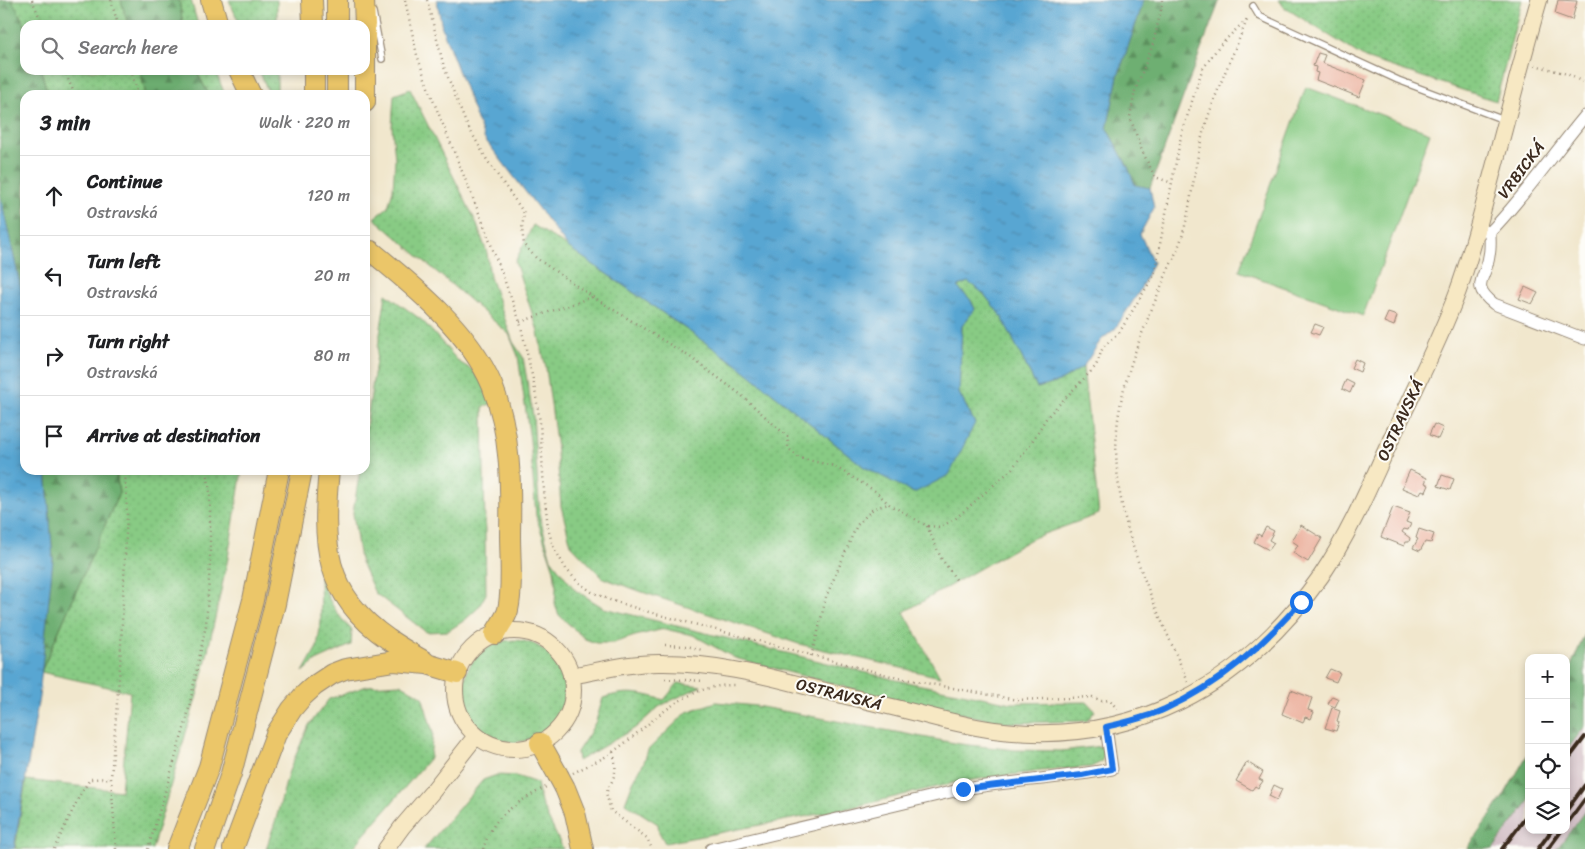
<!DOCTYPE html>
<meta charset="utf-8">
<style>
body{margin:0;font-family:Sriracha,sans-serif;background:#f6f6f6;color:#202124}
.controls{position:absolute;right:15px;bottom:15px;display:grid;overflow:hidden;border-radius:10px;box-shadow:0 2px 8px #0003}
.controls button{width:45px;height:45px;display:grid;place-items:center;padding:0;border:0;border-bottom:1px solid #e0e0e0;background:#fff;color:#202124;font:25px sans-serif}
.stop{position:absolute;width:15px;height:15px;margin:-11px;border:4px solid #1a73e8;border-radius:50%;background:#fff}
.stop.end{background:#1a73e8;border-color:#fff;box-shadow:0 1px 5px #0008}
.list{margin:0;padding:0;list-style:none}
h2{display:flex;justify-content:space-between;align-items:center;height:65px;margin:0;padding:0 20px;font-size:21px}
h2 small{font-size:16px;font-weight:400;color:#757577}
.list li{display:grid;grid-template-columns:32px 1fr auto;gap:15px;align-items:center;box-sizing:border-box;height:80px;padding:0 20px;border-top:1px solid #e0e0e0}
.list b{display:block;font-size:19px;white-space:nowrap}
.list p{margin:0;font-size:16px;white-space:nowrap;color:#757577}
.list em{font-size:16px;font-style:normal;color:#757577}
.icon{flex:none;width:28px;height:28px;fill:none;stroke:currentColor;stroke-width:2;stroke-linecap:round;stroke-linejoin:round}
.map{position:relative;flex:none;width:1585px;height:849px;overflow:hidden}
.search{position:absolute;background:#fff;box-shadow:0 2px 8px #0003;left:20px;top:20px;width:350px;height:55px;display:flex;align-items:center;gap:12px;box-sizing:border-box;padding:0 18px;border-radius:15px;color:#757577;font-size:19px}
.panel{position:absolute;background:#fff;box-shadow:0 2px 8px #0003;left:20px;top:90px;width:350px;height:385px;border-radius:15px}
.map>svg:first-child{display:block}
</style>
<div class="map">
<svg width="1585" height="849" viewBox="0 0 1585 849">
<defs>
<pattern id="grass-dots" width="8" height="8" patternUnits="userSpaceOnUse" patternTransform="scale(1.25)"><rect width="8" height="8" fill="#88cb84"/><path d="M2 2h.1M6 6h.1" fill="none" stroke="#76ae72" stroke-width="1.8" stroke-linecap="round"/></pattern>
<pattern id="forest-firs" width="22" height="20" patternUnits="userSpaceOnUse" patternTransform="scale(1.25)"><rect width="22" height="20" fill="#6eaf72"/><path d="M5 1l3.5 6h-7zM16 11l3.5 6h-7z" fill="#5c8f5d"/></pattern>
<pattern id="water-ripples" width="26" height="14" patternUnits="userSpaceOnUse" patternTransform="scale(1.25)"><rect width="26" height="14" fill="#59a6d2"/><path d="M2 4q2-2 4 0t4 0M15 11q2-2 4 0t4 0" fill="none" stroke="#4b87aa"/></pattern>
</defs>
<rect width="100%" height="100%" fill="#fdfcf7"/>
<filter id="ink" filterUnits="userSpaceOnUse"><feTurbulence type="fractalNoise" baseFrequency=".02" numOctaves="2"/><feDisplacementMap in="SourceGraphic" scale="10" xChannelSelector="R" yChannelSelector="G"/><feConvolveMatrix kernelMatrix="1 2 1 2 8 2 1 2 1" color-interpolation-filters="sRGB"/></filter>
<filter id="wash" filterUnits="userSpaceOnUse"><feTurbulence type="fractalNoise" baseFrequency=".0096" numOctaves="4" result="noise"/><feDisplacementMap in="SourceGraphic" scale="20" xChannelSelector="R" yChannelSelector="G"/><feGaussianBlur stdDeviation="1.12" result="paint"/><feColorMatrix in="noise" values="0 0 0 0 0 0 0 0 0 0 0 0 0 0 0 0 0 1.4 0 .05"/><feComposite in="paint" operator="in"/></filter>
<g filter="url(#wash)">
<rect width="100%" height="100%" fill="#f1e7cd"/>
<path fill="#d2bdc5" d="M1585,726V811L1557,849H1493L1529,801V830H1566V751Z"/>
<path fill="url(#grass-dots)" stroke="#627a51" d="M12,0H121L128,25H25Z
M179,0H191L198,25H183Z
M229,0H277V25H240Z
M1279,0H1522L1496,101L1365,58L1284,7Z
M41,70H140L146,95H48Z
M196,70H215L225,95H209Z
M259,70H277V95H272L267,89Z
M410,89L476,222L487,253L490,277L513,342L523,357L533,416L540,518L551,559L575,590L604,608L896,680L1012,703L1087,702L1095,711L1087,721L1004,723L879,696L735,658L693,635L664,629L635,636L613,643H596L585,639L559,615L555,604L556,587L554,570L536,516L530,440L518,356L509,334L374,218L388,207L393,190L395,159L392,127L394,95Z
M533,225L568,247L739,366L864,467L975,423L959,393L962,326L975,309L970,299L957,287L968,281L983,293L1002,317L1037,388L1059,382L1083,367L1099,514L1033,538L904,612L940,677L799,644L648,594L603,578L571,545L561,506L556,441L546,368L537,328L515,262Z
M386,294L423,321L459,362L481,375L493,403L483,407L486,594L478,608L465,620L448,631L426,632L375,593L360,560L353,513L360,470H365V434Z
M116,470H242L228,558L202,678L152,849H15L26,780L121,791L130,692L41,672L119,493Z
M320,577C327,597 336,615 352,630L351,645L316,661L303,672L317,647L321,622Z
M463 691a51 51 0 1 1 102 0a51 51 0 1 1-102 0Z
M678,683L701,686L660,706L635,728L578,761L577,752L589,734L596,721L603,698C627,690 641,693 664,700Z
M400,684L422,696L433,733L430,758L352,849H266L276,819L289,771L309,725L329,699L367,686Z
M716,702L756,706L960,744L1016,750L1061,751L1102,746L1104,755L1101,762L1091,767L1041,771L957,782L845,809L665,843L659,832L658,824L625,803L633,782L644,762L648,750L687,712Z
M497,775L516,776L537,783L541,803L563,849H424L483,780Z"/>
<path fill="url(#forest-firs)" stroke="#546c48" d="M0,0H12L25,25V70H41L48,95H25V306L0,194Z
M121,0H179L183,25H128Z
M1144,0H1220L1189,81L1150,188L1135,186L1128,167L1107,129L1118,76Z
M140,70H196L209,95H146Z
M46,470H116L119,493L41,672L53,559Z
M1585,634V726L1566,751V677Z
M1529,752V801L1493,849H1467L1503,797Z
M1585,811V849H1557Z"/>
<path fill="#88cb84" stroke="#627a51" d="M1306,87L1430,133L1363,316L1239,271Z"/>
<path fill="url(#water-ripples)" stroke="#4a6878" d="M437,0H1144L1118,76L1107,129L1128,167L1135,185L1150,188L1154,208L1140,234L1153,262L1139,292L1115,329L1101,340L1083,367L1059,382L1037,388L1002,317L983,293L968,282L957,287L970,299L975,309L962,326L959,393L975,423L949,475L914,493L864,467L739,366L568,247L484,138L442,28Z
M0,194L25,306V470H46L53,559L39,697L14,849H0Z"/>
<g id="blocks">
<path fill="#ecb19e" d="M1558,0L1577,1L1572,20L1555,14Z
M1318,53L1325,55L1322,63L1366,80L1359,97L1316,80L1318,73L1315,72L1316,67L1313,66Z
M1525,287L1538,293L1532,304L1519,299Z
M1388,313L1397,316L1394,326L1384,322Z
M1315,324L1323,327L1319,335L1311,332Z
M1355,359L1363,363L1360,372L1351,368Z
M1346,380L1354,384L1350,393L1342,389Z
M1434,424L1443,428L1438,439L1429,435Z
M1410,470L1427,478L1425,483L1429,485L1426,492L1422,490L1419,495L1402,488Z
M1442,475L1454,479L1450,490L1438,486Z
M1393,507L1410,513L1406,522L1411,524L1408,530L1404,529L1402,532L1410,538L1409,542H1406L1404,546L1381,537Z
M1301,525L1322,538L1308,562L1293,553L1298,545L1292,541Z
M1266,527L1274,531L1269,540L1274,543L1269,550L1254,542L1258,534L1261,536Z
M1419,529L1434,534L1431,543L1425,542L1420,551L1413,548L1418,539L1416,538Z
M1330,669L1340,673L1336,682L1325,678Z
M1291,690L1312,698L1308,710L1314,712L1311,719L1305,717L1303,723L1282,714Z
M1332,696L1339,699L1335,707L1328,704Z
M1332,708L1340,711L1337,721L1339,722L1336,731L1325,728Z
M1247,762L1263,772L1259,779L1263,781L1258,788L1255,786L1252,790L1236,781Z
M1274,785L1282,789L1277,800L1269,796Z"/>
</g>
</g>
<g filter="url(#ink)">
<use href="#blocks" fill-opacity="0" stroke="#968876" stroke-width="1"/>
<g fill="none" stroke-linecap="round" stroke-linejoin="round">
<defs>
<path id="service" d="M1253,6L1259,16L1398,80L1504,120
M373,12L382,59"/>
<path id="minor" d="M1484,231L1490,232C1525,196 1553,154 1585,116
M1490,232C1490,240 1491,248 1489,256C1486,280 1469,284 1494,304L1585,339
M711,849L963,789C1012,781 1063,778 1112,769L1106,727"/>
<path id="secondary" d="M455 690a59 59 0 1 1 118 0a59 59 0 1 1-118 0Z
M571,676C602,670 632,662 664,663C712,663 759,674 805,686C842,695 880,704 917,713C943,720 968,726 994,730C1131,748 1243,687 1321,576C1350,533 1371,483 1393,435C1415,388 1440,340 1458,291C1473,250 1483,208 1494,167C1509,111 1523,55 1539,0
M386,849L402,827L432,792L476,736"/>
<path id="motorway" d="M211,0L218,25
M312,0L313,25
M337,0V25
M364,0L365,25
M365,29V102
M239,70L251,95
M314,95V70
M337,95V70
M371,251C415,287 469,331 492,385C511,432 511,485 510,534C510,558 513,587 508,610C506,618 499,626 495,634
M329,470C322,542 323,594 388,639C399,647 412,654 424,661
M540,743L558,775
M565,788L575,813L583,849
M177,849L209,767L253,600L279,470
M205,849L231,774L275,604L302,470
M233,849L276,734L292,709L303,696L314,686L332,674L345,669L394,661L427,664L457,673"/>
</defs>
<use href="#service" stroke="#968876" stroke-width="8"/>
<use href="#minor" stroke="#968876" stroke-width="13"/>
<use href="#secondary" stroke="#968876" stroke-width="18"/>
<use href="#motorway" stroke="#968876" stroke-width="22"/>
<path stroke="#968876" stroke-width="2.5" stroke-dasharray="1 4" stroke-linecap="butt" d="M32,0L43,25
M111,0L118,25
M405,0L417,55L429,90L483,223L520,322L534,384L540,422L544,490L548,528L553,546L566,569L578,582L592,592L610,600L652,613L899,678L1017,700L1092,697L1102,701L1110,700L1117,709
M427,0L444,67L465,121L487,160L524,213L522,229L524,245L536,258L593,297L690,357L740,394L788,437V448L799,458L834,466L875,491L889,504L927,526L941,527L956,518L1011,470L1031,443L1047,417L1096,366L1103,347L1119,333L1154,275L1181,136L1202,70L1219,46L1248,18
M1162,0L1161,10L1153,44L1135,91L1130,117L1142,151L1155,177L1172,183
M1535,65L1567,74L1585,83
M64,70L75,95
M131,70L138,95
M520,322L592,297
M927,526L941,558L957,581
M665,645L687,646L702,650
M811,656L818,632L826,597L857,525L874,508L889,504
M665,679L704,681
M1188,682C1148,587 1095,491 1125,385C1134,350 1149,316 1163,282C1169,267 1177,252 1182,237C1192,203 1194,167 1203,133C1214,95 1232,57 1247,20
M613,752C618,771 615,776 606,793L611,811L647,838L652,849
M573,773C586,766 602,760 614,751C653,724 681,685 734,685
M54,849L80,795L90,779L111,778
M116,849L111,778L120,666L127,512L125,470
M148,849L186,722L206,625L210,564V492L207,470
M483,849C486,840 491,828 497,821C507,808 532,794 546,787"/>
<use href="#service" stroke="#fff" stroke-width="5.5"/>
<use href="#minor" stroke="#fff" stroke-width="11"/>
<use href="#secondary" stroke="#f7e8c3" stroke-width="16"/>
<use href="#motorway" stroke="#ebc669" stroke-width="20"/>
<path stroke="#3b2a1e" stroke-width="4" d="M1566,762L1585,737
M1566,811L1585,785
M1566,825L1585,799
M1502,849L1529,813
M1538,849L1552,830
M1548,849L1562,830"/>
<defs>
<path id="motorway-bridge" d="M558,775L565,788"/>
</defs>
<use href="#motorway-bridge" stroke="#968876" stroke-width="22" stroke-linecap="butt"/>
<use href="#motorway-bridge" stroke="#ebc669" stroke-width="20"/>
</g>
</g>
<g fill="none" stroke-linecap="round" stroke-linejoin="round" filter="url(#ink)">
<path stroke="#1a73e8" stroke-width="6" d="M963,789L1082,775L1112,769L1106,727C1126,722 1146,718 1165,709C1222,683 1259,648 1301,602"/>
</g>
<g text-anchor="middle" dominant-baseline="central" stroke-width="4" stroke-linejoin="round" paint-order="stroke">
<g font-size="16" fill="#3b2a1e" stroke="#fdfcf7">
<text transform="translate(1521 170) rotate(-53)">VRBICKÁ</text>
<text transform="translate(1400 420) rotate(-65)">OSTRAVSKÁ</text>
<text transform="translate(839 694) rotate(14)">OSTRAVSKÁ</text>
</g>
</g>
</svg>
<div class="controls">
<button>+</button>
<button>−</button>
<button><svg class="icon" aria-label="locate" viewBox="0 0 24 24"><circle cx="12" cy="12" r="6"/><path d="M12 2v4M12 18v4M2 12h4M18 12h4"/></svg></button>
<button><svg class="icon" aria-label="layers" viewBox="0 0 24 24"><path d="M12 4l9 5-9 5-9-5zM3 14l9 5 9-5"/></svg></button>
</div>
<div class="stop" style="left:1301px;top:602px"></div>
<div class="stop end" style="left:963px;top:789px"></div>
<div class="search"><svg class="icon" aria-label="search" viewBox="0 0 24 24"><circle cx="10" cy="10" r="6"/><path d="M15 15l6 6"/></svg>Search here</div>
<section class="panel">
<h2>3 min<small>Walk · 220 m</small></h2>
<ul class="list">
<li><svg class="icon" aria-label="ahead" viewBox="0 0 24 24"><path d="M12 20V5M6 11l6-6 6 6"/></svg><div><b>Continue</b><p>Ostravská</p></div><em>120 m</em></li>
<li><svg class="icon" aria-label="left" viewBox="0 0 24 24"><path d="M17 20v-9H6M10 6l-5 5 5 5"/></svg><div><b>Turn left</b><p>Ostravská</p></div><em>20 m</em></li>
<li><svg class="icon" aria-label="right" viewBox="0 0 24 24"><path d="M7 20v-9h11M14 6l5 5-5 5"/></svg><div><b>Turn right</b><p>Ostravská</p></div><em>80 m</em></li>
<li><svg class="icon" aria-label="arrive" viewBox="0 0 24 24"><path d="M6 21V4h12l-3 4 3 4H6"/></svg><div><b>Arrive at destination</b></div></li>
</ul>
</section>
</div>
